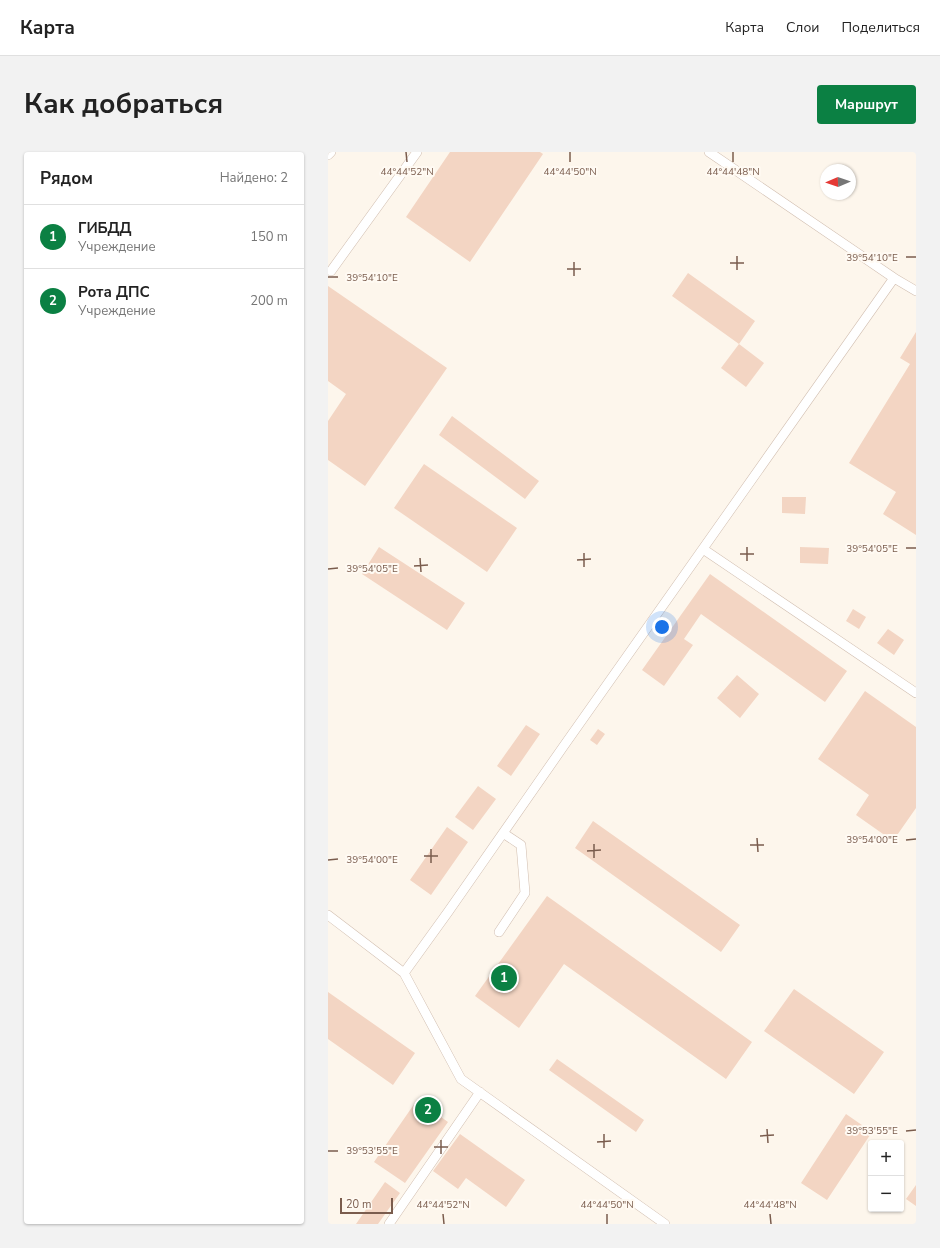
<!DOCTYPE html>
<html lang="ru">
<meta charset="utf-8">
<style>
body{margin:0;font-family:"Nunito Sans",sans-serif;background:#f2f2f2;color:#222}
.controls{position:absolute;right:12px;bottom:12px;display:grid;overflow:hidden;border-radius:4px;box-shadow:0 1px 3px #0004}
.controls button{width:36px;height:36px;display:grid;place-items:center;padding:0;border:0;border-bottom:1px solid #e0e0e0;background:#fff;color:#222;font:20px sans-serif}
.compass{position:absolute;left:492px;top:12px;width:36px;height:36px;border-radius:50%;background:#fff;box-shadow:0 1px 3px #0004;rotate:268deg}
.scale{position:absolute;left:12px;bottom:10px;width:53px;box-sizing:border-box;padding-left:4px;border:2px solid #7a5c4d;border-top:0;font-size:11px;line-height:14px;white-space:nowrap;color:#7a5c4d;-webkit-text-stroke:3px #fffaf3;paint-order:stroke}
.you{position:absolute;left:334px;top:475px;width:14px;height:14px;margin:-10px;border:3px solid #fff;border-radius:50%;background:#1a73e8;box-shadow:0 0 0 6px #1a73e833}
.badge{display:grid;place-items:center;width:26px;height:26px;border-radius:50%;background:#0b8043;color:#fff;font-size:13px;font-weight:700}
.pin{position:absolute;translate:-50% -50%;border:2px solid #fff;box-shadow:0 1px 4px #0006}
.list{margin:0;padding:0;list-style:none}
h2{display:flex;justify-content:space-between;align-items:center;height:52px;margin:0;padding:0 16px;font-size:17px}
h2 small{font-size:13px;font-weight:400;color:#767676}
.list li{display:grid;grid-template-columns:26px 1fr auto;gap:12px;align-items:center;box-sizing:border-box;height:64px;padding:0 16px;border-top:1px solid #e0e0e0}
.list b{display:block;font-size:15px;white-space:nowrap}
.list p{margin:0;font-size:13px;white-space:nowrap;color:#767676}
.list em{font-size:13px;font-style:normal;color:#767676}
.map{position:relative;flex:none;width:588px;height:1072px;overflow:hidden;border-radius:4px}
header{display:flex;align-items:center;gap:24px;box-sizing:border-box;height:56px;padding:0 20px;background:#fff;border-bottom:1px solid #e0e0e0}
header strong{font-size:19px}
nav{display:flex;gap:22px;margin-inline-start:auto;font-size:14px}
.intro{display:flex;align-items:center;justify-content:space-between;box-sizing:border-box;height:96px;padding:0 24px}
h1{margin:0;font-size:28px}
.button{padding:10px 18px;border-radius:4px;background:#0b8043;color:#fff;font-size:14px;font-weight:700}
main{display:flex;gap:24px;padding:0 24px}
aside{flex:1;background:#fff;border-radius:4px;box-shadow:0 1px 3px #0004}
.map>svg:first-child{display:block}
</style>
<header>
<strong>Карта</strong>
<nav><a>Карта</a><a>Слои</a><a>Поделиться</a></nav>
</header>
<div class="intro"><h1>Как добраться</h1><a class="button">Маршрут</a></div>
<main>
<aside>
<h2>Рядом<small>Найдено: 2</small></h2>
<ul class="list">
<li><span class="badge">1</span><div><b>ГИБДД</b><p>Учреждение</p></div><em>150 m</em></li>
<li><span class="badge">2</span><div><b>Рота ДПС</b><p>Учреждение</p></div><em>200 m</em></li>
</ul>
</aside>
<div class="map">
<svg width="588" height="1072" viewBox="0 0 588 1072">
<rect width="100%" height="100%" fill="#fdf6ec"/>
<path fill="#f3d5c3" d="M122,0H212L215,2L142,110L78,65Z
M360,121L427,169L411,192L344,144Z
M0,134L119,216L37,334L0,308V269L18,242L0,229Z
M588,180V383L555,362L568,340L521,311L582,212L572,206Z
M411,192L436,211L418,235L393,216Z
M124,264L211,329L197,347L111,283Z
M96,312L189,376L159,420L66,356Z
M454,345H478L477,362L454,361Z
M51,395L137,451L119,478L34,422Z
M472,395L501,396L500,412L472,411Z
M382,422L519,519L497,550L373,462L356,487L365,493L336,534L314,518Z
M525,457L538,465L531,477L518,469Z
M560,477L576,488L566,503L549,491Z
M409,523L431,542L412,566L389,546Z
M537,539L588,575V656L565,689L528,663L541,643L490,607Z
M198,573L212,582L183,624L169,614Z
M270,577L277,582L269,593L262,588Z
M150,634L168,647L145,678L127,665Z
M265,669L412,773L393,800L247,696Z
M119,675L140,690L103,743L82,728Z
M219,744L424,890L398,927L236,812L191,876L147,844Z
M466,837L556,900L526,942L436,879Z
M0,840L87,901L65,933L0,887Z
M229,907L316,968L308,980L221,918Z
M89,948L120,970L77,1031L46,1010Z
M518,962L544,980L499,1048L473,1031Z
M132,982L197,1028L178,1055L138,1026L130,1037L105,1019Z
M57,1030L72,1041L50,1072H28Z
M588,1033V1054L578,1047Z"/>
<g fill="none" stroke-linecap="round" stroke-linejoin="round">
<defs>
<path id="lane" d="M381,0L566,126L588,139
M0,3L3,0
M3,119L89,0
M375,397L588,541
M0,763L76,821L133,927L337,1072
M171,780L197,741L193,693L175,681
M76,821L120,760L235,595L566,126
M61,1072L152,940"/>
</defs>
<use href="#lane" stroke="#d1beb0" stroke-width="10"/>
<use href="#lane" stroke="#fff" stroke-width="9"/>
</g>
<path fill="none" stroke="#7a5c4d" stroke-width="1.5" d="M78,0L79,10M242,0V10M405,0V10M409,104V118M578,105H588M246,110V124M402,111H416M239,117H253M0,125H10M419,395V409M578,396H588M256,401V415M412,402H426M92,406L93,420M249,408L263,407M86,414L100,413M0,417L10,416M429,686L430,700M578,688L588,687M266,692V706M422,693H436M103,697V711M259,699L273,698M96,704H110M0,708L10,707M439,977L440,991M578,979L588,978M276,982V996M432,984L446,983M113,988V1002M269,990L283,989M106,995H120M0,999H10M115,1062L116,1072M279,1062V1072M442,1062L443,1072"/>
<g font-size="10" text-anchor="middle" fill="#7a5c4d" stroke="#fffaf3" stroke-width="4" stroke-linejoin="round" paint-order="stroke">
<text x="79" y="23">44°44'52"N</text>
<text x="242" y="23">44°44'50"N</text>
<text x="405" y="23">44°44'48"N</text>
<text x="544" y="109">39°54'10"E</text>
<text x="44" y="129">39°54'10"E</text>
<text x="544" y="400">39°54'05"E</text>
<text x="44" y="420">39°54'05"E</text>
<text x="544" y="691">39°54'00"E</text>
<text x="44" y="711">39°54'00"E</text>
<text x="544" y="982">39°53'55"E</text>
<text x="44" y="1002">39°53'55"E</text>
<text x="115" y="1056">44°44'52"N</text>
<text x="279" y="1056">44°44'50"N</text>
<text x="442" y="1056">44°44'48"N</text>
</g>
</svg>
<div class="controls">
<button>+</button>
<button>−</button>
</div>
<svg class="compass" viewBox="-18 -18 36 36"><path d="M0-13l5 13h-10z" fill="#e53935"/><path d="M0 13l5-13h-10z" fill="#767676"/></svg>
<div class="scale">20 m</div>
<div class="you"></div>
<div class="pin badge" style="left:176px;top:826px">1</div>
<div class="pin badge" style="left:100px;top:958px">2</div>
</div>
</main>
